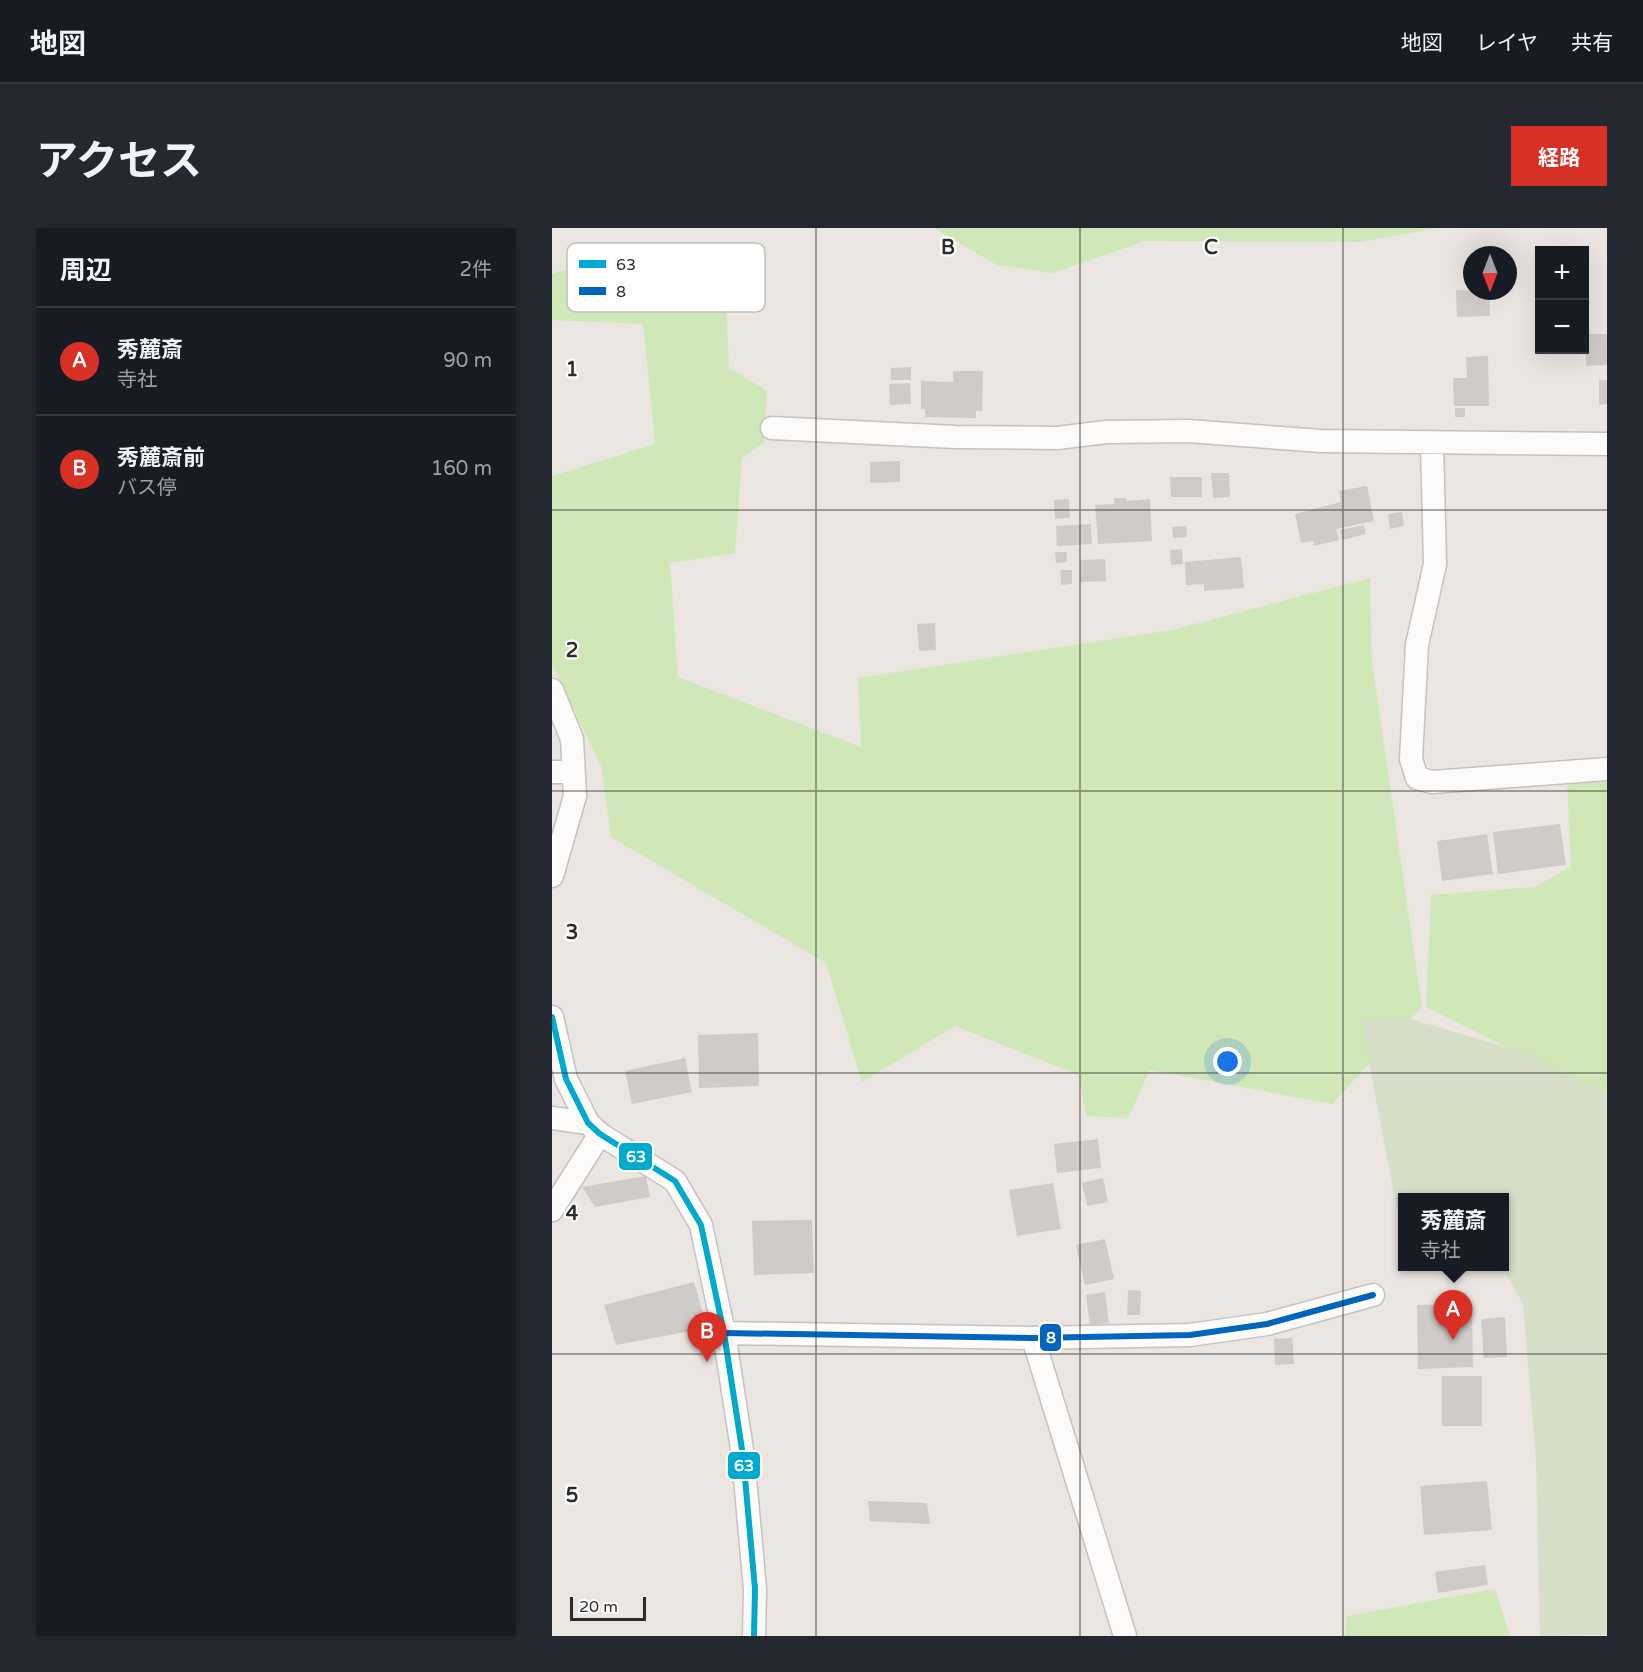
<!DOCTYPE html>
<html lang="ja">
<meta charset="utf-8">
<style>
body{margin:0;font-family:"Varela Round","Noto Sans JP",sans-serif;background:#242831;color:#f1f3f6}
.controls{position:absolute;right:18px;top:18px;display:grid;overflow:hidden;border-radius:0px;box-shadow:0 6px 24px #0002}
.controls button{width:54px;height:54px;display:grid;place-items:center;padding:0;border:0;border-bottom:2px solid #363941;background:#171b24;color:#f1f3f6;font:30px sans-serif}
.compass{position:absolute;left:911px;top:18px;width:54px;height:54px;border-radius:50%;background:#171b24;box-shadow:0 6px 24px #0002;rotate:180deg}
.scale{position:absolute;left:18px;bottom:15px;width:76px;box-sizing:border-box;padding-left:6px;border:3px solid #2c2c2c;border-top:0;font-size:16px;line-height:21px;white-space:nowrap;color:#2c2c2c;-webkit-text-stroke:4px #fff;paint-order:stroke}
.you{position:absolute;left:676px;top:834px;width:21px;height:21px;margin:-15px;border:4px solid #fff;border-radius:50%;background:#1a73e8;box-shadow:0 0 0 9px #1a73e833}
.badge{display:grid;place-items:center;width:39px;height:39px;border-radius:50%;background:#d93025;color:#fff;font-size:20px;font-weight:700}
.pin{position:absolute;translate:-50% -50px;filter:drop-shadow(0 2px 3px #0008)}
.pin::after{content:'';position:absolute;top:32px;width:21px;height:18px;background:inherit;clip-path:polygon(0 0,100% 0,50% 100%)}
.popup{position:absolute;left:846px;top:965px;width:111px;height:78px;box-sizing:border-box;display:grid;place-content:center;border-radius:0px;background:#171b24;filter:drop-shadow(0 2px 4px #0005);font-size:20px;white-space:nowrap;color:#9ea1a6}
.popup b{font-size:22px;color:#f1f3f6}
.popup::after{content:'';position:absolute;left:50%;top:100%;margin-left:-12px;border:12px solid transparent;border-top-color:#171b24}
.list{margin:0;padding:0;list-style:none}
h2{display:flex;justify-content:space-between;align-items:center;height:78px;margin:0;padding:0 24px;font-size:26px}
h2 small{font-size:20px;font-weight:400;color:#9ea1a6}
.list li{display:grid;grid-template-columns:39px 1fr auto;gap:18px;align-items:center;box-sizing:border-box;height:108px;padding:0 24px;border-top:2px solid #363941}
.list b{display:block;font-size:22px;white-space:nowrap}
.list p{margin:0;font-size:20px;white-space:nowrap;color:#9ea1a6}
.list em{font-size:20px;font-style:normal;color:#9ea1a6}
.map{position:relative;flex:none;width:1055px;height:1408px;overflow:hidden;border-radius:0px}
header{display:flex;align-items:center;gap:36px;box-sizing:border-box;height:84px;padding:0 30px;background:#171b24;border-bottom:2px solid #363941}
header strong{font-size:28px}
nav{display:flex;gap:33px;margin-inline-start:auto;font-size:21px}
.intro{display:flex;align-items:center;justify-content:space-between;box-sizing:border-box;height:144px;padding:0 36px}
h1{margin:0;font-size:42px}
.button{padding:15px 27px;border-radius:0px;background:#d93025;color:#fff;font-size:21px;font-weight:700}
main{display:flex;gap:36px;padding:0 36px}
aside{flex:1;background:#171b24;border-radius:0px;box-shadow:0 6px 24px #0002}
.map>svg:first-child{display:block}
</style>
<header>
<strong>地図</strong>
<nav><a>地図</a><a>レイヤ</a><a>共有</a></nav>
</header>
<div class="intro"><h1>アクセス</h1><a class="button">経路</a></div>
<main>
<aside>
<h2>周辺<small>2件</small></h2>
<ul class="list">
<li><span class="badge">A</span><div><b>秀麓斎</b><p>寺社</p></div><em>90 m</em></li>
<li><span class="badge">B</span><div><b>秀麓斎前</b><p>バス停</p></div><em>160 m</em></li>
</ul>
</aside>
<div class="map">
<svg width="1055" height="1408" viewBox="0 0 1055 1408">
<rect width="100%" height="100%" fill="#ebe6e1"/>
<path fill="#d0e8b7" d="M382,0H886L808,14L593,13L500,45L445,37Z
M108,15L172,28L177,140L215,163L212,214L190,230L183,325L118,335L126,449L309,519L306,450L620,402L818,350L820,433L870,779L780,876L598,842L576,890L534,888L527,847L403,798L310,854L274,735L59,609L49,538L0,436V248L103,216L91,96L0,92V46Z
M1055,545V869L874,779L879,667L982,659L1019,639L1015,551Z
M943,1361L958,1408H793L795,1388Z"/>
<path fill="#d8dfc8" d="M852,789L970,824L1055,866V1407L988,1408L984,1231L971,1076L950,1039L952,970H850V981H845L809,793Z"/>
<path fill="#cfccc8" d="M956,35H961V52H956Z
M904,62L937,63L938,88L905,89Z
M1033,106H1055V137L1034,138Z
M936,128L937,178H902L901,150H915L914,129Z
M359,139V152H339V140Z
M401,143H431L430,183H424V190L373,189V181H369V153L401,154Z
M1047,152H1055V176L1047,177Z
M358,155L359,176L338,177L337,156Z
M903,180H913V189H903Z
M348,233V254L318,255V234Z
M659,245H677L678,269L661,270Z
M618,249H650V269H619Z
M815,258L822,293L784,301L787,312L762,318L761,313L749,315L743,286L789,274L787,263Z
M562,270H574V273L598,271L600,313L546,316L543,277L562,276Z
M517,271L518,290L503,291L502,272Z
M850,284L852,298L838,301L836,286Z
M539,296L540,316L505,318L504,298Z
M812,297L814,306L790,312L788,302Z
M634,298L635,309L621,310L620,299Z
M630,321L631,336L619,337L618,322Z
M503,324H515V334L504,335Z
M689,329L692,360L652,363V356L634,357L633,334Z
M553,331L554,353L528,354V332Z
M508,342H520V356L509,357Z
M383,395L384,422L367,423L365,396Z
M1008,596L1014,637L946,646L941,604Z
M935,606L941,646L890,653L885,613Z
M206,805L207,858L147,860L146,807Z
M133,830L140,864L80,876L73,843Z
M546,911L549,940L505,945L502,916Z
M94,948L98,969L43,979L30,959Z
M551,950L556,974L535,978L530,955Z
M501,955L509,1001L465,1008L457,962Z
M260,992L262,1045L202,1047L200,993Z
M553,1011L562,1051L533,1057L524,1017Z
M142,1054L155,1100L64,1117L52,1077Z
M576,1062L589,1063L588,1087H575Z
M553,1064L557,1095L538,1097L534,1067Z
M920,1076L921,1139L866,1141L865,1077Z
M953,1089L955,1129L932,1130L929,1091Z
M740,1110L742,1136L723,1137L722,1111Z
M890,1148H930V1198H890Z
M935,1253L940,1302L872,1307L868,1258Z
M316,1273L375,1275L378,1296L318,1293Z
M933,1337L936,1357L886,1365L883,1344Z"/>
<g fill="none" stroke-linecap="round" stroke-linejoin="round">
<defs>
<path id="minor" d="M220,200L403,209L505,210L554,204L636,203L769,213L1055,216
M880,215L883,336L865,417L859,531L865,550L880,554L1055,541
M0,462L20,511L23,568L0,648
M0,544H21
M0,789L14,851L36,895L48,906L123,953L149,997L172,1105L191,1228L203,1361L202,1408
M0,890L36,895
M0,982L48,906
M172,1105L481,1110L638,1107L715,1096L821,1067
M481,1110L573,1408"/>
</defs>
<use href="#minor" stroke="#c4c2c3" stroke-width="25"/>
<use href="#minor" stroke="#fcfbfa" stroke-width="22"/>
<defs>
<path id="bus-1" d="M0,789L14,851L36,895L48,906L123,953L149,997L172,1105L191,1228L203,1361L202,1408"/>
<path id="bus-2" d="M172,1105L481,1110L638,1107L715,1096L821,1067"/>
</defs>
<use href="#bus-1" stroke="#fff" stroke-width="10"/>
<use href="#bus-2" stroke="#fff" stroke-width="10"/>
<use href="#bus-1" stroke="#00a9ce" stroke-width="6"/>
<use href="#bus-2" stroke="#0065bd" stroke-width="6"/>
</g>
<path fill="none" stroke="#2c2c2c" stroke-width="1.5" stroke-opacity="0.55" d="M264,0V1408M528,0V1408M791,0V1408M0,282H1055M0,563H1055M0,845H1055M0,1126H1055"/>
<rect x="15" y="15" width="198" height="69" rx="9" fill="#fff" stroke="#c0c0c0" stroke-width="1.5"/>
<rect x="27" y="32" width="27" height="8" fill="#00a9ce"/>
<rect x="27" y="59" width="27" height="8" fill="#0065bd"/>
<g font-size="16" fill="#2c2c2c">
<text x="64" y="42">63</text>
<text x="64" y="69">8</text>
</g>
<g font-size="20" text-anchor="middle" font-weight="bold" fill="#2c2c2c" stroke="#fff" stroke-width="4.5" stroke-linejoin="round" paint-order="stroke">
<text x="396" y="26">B</text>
<text x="659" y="26">C</text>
<text x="20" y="148">1</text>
<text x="20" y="429">2</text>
<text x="20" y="711">3</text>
<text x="20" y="992">4</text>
<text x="20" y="1274">5</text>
</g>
<g stroke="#fff" stroke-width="2">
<rect x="66" y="914" width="35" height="29" rx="6" fill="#00a9ce"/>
<rect x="487" y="1095" width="23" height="29" rx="6" fill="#0065bd"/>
<rect x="175" y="1223" width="34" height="29" rx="6" fill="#00a9ce"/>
</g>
<g font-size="16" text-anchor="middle" font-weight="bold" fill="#fff">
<text x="84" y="934">63</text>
<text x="499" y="1115">8</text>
<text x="192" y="1243">63</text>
</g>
</svg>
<div class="controls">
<button>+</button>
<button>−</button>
</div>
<svg class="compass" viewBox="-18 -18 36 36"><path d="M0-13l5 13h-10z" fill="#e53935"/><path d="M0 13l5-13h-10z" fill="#9ea1a6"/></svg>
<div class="scale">20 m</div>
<div class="you"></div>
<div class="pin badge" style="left:901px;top:1112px">A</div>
<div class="popup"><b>秀麓斎</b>寺社</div>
<div class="pin badge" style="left:155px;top:1134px">B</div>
</div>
</main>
